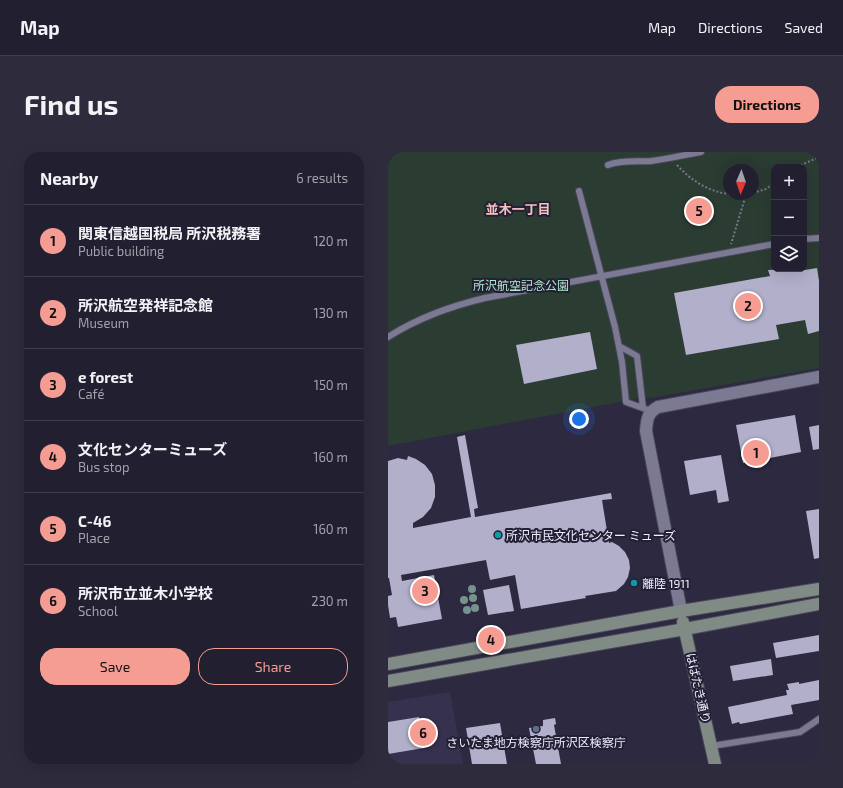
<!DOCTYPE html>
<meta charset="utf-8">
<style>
body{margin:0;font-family:"Exo 2","Noto Sans JP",sans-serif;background:#2e2c3c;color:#f1f3f6}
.controls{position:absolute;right:12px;top:12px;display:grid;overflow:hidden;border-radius:8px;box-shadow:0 4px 16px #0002}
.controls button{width:36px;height:36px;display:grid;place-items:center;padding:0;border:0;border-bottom:1px solid #3f3d4c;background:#221f30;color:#f1f3f6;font:20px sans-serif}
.compass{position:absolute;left:335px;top:12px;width:36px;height:36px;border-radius:50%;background:#221f30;box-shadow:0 4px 16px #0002;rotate:182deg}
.you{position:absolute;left:191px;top:267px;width:14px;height:14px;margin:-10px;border:3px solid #fff;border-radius:50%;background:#1a73e8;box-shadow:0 0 0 6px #1a73e833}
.badge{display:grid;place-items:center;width:26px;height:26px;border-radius:50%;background:#f59c93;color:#111;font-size:13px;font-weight:700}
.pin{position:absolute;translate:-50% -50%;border:2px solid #fff;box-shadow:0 1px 4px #0006}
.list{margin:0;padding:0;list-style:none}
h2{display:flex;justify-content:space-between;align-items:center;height:52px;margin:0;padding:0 16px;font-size:17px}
h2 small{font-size:13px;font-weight:400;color:#a2a2ab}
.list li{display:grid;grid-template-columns:26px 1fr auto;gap:12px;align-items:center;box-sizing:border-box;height:72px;padding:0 16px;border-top:1px solid #3f3d4c}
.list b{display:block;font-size:15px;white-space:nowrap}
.list p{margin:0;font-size:13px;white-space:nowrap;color:#a2a2ab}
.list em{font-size:13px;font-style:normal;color:#a2a2ab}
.actions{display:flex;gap:8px;padding:12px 16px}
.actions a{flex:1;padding:9px 0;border:1px solid #f59c93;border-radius:16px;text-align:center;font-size:14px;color:#f59c93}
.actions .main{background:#f59c93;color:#111}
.icon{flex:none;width:22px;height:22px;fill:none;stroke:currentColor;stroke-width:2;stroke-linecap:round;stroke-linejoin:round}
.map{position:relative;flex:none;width:431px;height:612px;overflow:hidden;border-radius:16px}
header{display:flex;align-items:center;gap:24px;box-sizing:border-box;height:56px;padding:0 20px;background:#221f30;border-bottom:1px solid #3f3d4c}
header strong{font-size:19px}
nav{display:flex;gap:22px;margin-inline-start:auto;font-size:14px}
.intro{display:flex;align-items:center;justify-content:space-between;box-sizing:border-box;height:96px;padding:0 24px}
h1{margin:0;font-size:28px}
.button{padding:10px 18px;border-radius:16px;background:#f59c93;color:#111;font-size:14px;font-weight:700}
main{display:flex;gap:24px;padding:0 24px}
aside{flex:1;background:#221f30;border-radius:16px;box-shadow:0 4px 16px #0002}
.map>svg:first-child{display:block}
</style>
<header>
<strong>Map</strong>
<nav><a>Map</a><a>Directions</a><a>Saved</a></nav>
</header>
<div class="intro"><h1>Find us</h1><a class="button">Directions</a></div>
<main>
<aside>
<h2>Nearby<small>6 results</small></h2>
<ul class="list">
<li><span class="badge">1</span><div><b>関東信越国税局 所沢税務署</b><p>Public building</p></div><em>120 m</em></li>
<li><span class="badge">2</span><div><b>所沢航空発祥記念館</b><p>Museum</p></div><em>130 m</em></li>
<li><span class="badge">3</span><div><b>e forest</b><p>Café</p></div><em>150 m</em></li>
<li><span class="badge">4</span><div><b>文化センターミューズ</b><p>Bus stop</p></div><em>160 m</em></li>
<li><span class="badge">5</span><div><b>C-46</b><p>Place</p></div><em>160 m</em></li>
<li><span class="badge">6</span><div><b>所沢市立並木小学校</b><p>School</p></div><em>230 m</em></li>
</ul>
<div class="actions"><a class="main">Save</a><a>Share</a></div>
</aside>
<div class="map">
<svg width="431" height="612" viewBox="0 0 431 612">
<rect width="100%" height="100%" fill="#2d2940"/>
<path fill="#36314e" d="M62,540L75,612H0V550Z"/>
<path fill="#2b3c33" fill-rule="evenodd" d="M0,0H431V216L263,246L258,245L0,294ZM386,15H416V117H386ZM341,18H365V42H341Z"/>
<path fill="#b2afcb" d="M429,116L431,129V179L420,182L417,168L388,173L391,187L298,203L286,141L382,124L380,118L405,117V120Z
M202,180L209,217L136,232L128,193Z
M407,263L413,300L355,311L348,273Z
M431,273V297L425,298L421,275Z
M77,283L90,356L86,357L87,365L223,341L224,347L214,348L221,391L224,390L231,394L237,400L241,408L242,416L240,425L236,432L228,439L197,444L198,446L133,457L127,423L102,428L98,408L13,423L14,429L46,423L54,467L10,475L8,465L2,466L0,453V444L4,443L1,426H0V309L10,306L19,308L20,304L28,307L37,313L44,322L47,333V345L43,356L35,365L25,371V376L83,365L69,285Z
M333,303L341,349L330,351L328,338L302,343L296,309Z
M431,357V406L426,407L418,359Z
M121,433L126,459L100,463L95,438Z
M431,483V499L388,506L385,491Z
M383,507L385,523L345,529L342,514Z
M431,528V548L403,553L405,562L352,572L351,570L344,572L340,555L399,543L398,538H401L399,532L411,530V532Z
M31,565L36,596L0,602V570Z
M167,566L168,572L166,573L173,612H148L141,576L155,574V568Z
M112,571L119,612H84L78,576Z"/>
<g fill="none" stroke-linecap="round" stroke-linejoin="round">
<defs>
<path id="lane" d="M220,13C232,8 249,10 263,9C280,7 296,3 313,0
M191,39L227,175L234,210L238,250L263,259
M416,87L431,86
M0,185C30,166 63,154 97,146L386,92
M231,194L249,204L255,256
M324,594L412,580L431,567"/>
<path id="street" d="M293,459L258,279C259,268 259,261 270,255L431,225"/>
<path id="secondary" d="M295,470L327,612
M0,512L293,459L431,437
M0,529L297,477L431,452"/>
</defs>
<use href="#lane" stroke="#49465a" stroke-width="8"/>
<use href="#street" stroke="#49465a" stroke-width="14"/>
<use href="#secondary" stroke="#49465a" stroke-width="14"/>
<path stroke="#79768a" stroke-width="2" stroke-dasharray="2 2" stroke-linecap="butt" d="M289,13C308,34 330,44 358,43L343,92
M409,15L431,5
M365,41L378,37L386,31
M358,43L363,42"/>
<use href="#lane" stroke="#7c7993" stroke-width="6"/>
<use href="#street" stroke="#7c7993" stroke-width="12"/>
<use href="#secondary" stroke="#818b86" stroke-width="12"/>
</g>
<g fill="#75938c">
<circle cx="84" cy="437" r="4"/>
<circle cx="85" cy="446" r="4"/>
<circle cx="76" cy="448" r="4"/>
<circle cx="87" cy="456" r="4"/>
<circle cx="79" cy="458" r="4"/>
</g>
<g fill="#0f9aa8" stroke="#231f35" stroke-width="1.5">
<circle cx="110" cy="383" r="4"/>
<circle cx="246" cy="431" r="4"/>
</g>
<circle fill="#5c6f8a" stroke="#231f35" stroke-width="1.5" cx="148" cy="577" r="4"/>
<g text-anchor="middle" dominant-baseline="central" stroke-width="4" stroke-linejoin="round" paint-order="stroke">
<g font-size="12" fill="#b0eaca" stroke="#231f35">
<text x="133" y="133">所沢航空記念公園</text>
</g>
<g font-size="12" fill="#efeefd" stroke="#231f35" text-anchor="start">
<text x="118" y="383">所沢市民文化センター ミューズ</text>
<text x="254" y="431">離陸 1911</text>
<text x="148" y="590" text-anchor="middle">さいたま地方検察庁所沢区検察庁</text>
</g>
<g font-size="12" fill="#efeefd" stroke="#231f35">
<text transform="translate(311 536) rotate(77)">はばたき通り</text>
</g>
<g font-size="13" font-weight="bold" fill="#f6c2bd" stroke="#231f35">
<text x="130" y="57">並木一丁目</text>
</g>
</g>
</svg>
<div class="controls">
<button>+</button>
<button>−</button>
<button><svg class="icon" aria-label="layers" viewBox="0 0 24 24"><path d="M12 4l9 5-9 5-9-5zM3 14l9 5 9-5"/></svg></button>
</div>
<svg class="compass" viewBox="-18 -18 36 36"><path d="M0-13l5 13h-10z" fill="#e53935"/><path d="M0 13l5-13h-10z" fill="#a2a2ab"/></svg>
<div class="you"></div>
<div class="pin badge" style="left:368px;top:301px">1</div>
<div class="pin badge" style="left:360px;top:154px">2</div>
<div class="pin badge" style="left:37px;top:439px">3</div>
<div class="pin badge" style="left:103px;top:488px">4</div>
<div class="pin badge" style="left:311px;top:59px">5</div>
<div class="pin badge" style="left:35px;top:581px">6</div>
</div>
</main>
